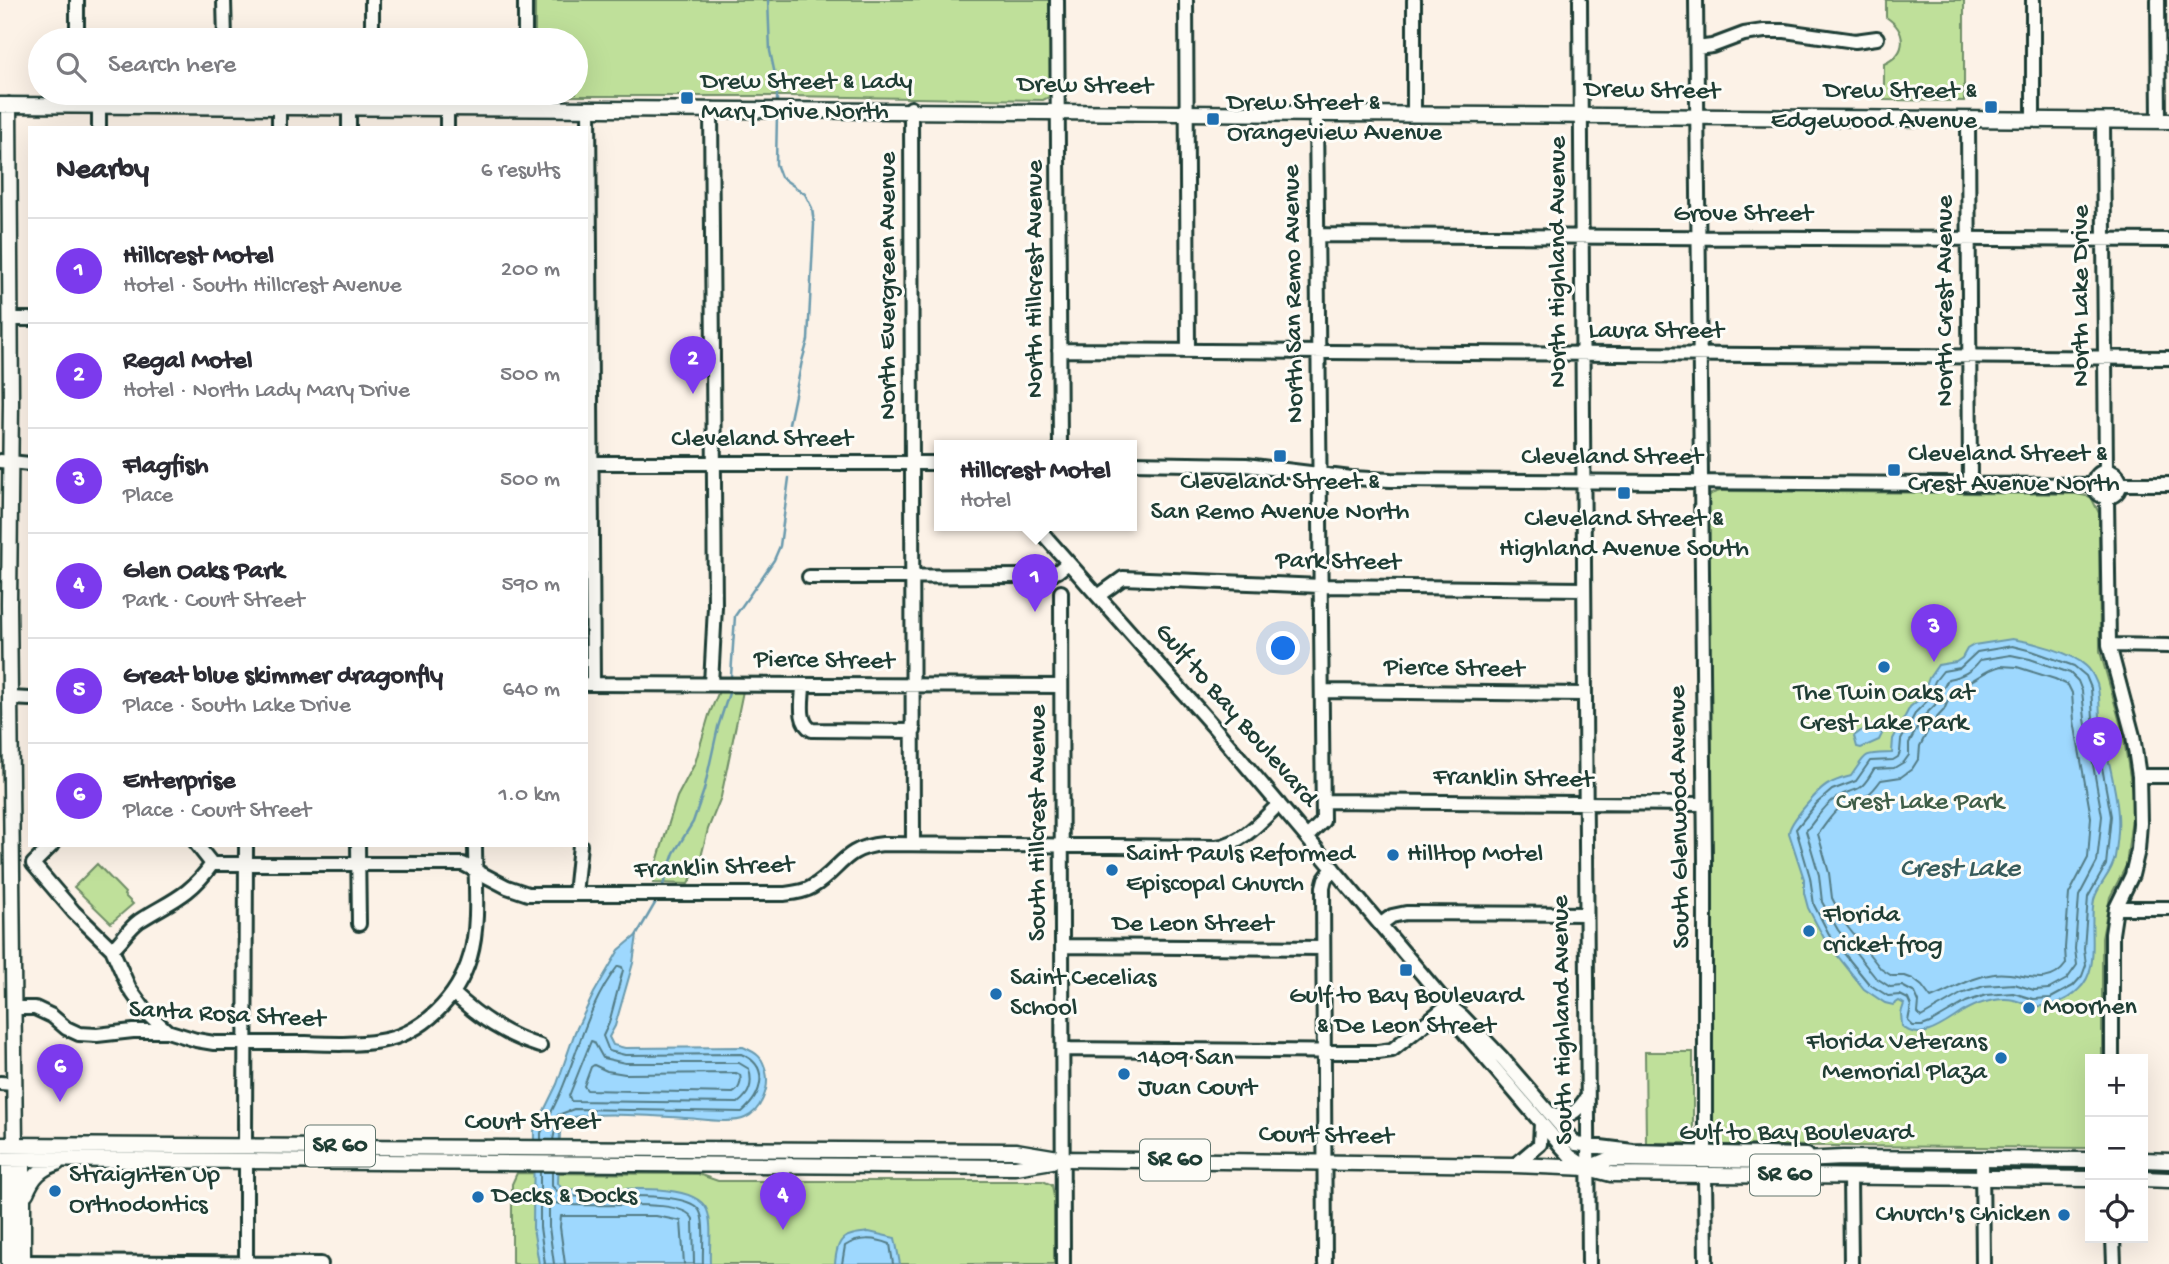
<!DOCTYPE html>
<meta charset="utf-8">
<style>
body{margin:0;font-family:"Gochi Hand",sans-serif;background:#f2f2f3;color:#2b2b33}
.controls{position:absolute;right:21px;bottom:21px;display:grid;overflow:hidden;border-radius:0px;box-shadow:0 7px 28px #0002}
.controls button{width:63px;height:63px;display:grid;place-items:center;padding:0;border:0;border-bottom:2px solid #e1e1e2;background:#fff;color:#2b2b33;font:35px sans-serif}
.you{position:absolute;left:1284px;top:649px;width:24px;height:24px;margin:-18px;border:5px solid #fff;border-radius:50%;background:#1a73e8;box-shadow:0 0 0 10px #1a73e833}
.badge{display:grid;place-items:center;width:46px;height:46px;border-radius:50%;background:#7c3aed;color:#fff;font-size:23px;font-weight:700}
.pin{position:absolute;translate:-50% -58px;filter:drop-shadow(0 2px 4px #0008)}
.pin::after{content:'';position:absolute;top:37px;width:24px;height:21px;background:inherit;clip-path:polygon(0 0,100% 0,50% 100%)}
.popup{position:absolute;left:934px;top:440px;width:203px;height:91px;box-sizing:border-box;display:grid;place-content:center;border-radius:0px;background:#fff;filter:drop-shadow(0 2px 5px #0005);font-size:23px;white-space:nowrap;color:#7c7c81}
.popup b{font-size:26px;color:#2b2b33}
.popup::after{content:'';position:absolute;left:50%;top:100%;margin-left:-14px;border:14px solid transparent;border-top-color:#fff}
.list{margin:0;padding:0;list-style:none}
h2{display:flex;justify-content:space-between;align-items:center;height:91px;margin:0;padding:0 28px;font-size:30px}
h2 small{font-size:23px;font-weight:400;color:#7c7c81}
.list li{display:grid;grid-template-columns:46px 1fr auto;gap:21px;align-items:center;box-sizing:border-box;height:105px;padding:0 28px;border-top:2px solid #e1e1e2}
.list b{display:block;font-size:26px;white-space:nowrap}
.list p{margin:0;font-size:23px;white-space:nowrap;color:#7c7c81}
.list em{font-size:23px;font-style:normal;color:#7c7c81}
.icon{flex:none;width:38px;height:38px;fill:none;stroke:currentColor;stroke-width:2;stroke-linecap:round;stroke-linejoin:round}
.map{position:relative;flex:none;width:2169px;height:1264px;overflow:hidden}
.search{position:absolute;background:#fff;box-shadow:0 7px 28px #0002;left:28px;top:28px;width:560px;height:77px;display:flex;align-items:center;gap:18px;box-sizing:border-box;padding:0 24px;border-radius:38px;color:#7c7c81;font-size:26px}
.panel{position:absolute;background:#fff;box-shadow:0 7px 28px #0002;left:28px;top:126px;width:560px;height:721px;border-radius:0px}
.map>svg:first-child{display:block}
</style>
<div class="map">
<svg width="2169" height="1264" viewBox="0 0 2169 1264">
<rect width="100%" height="100%" fill="#fcf2e7"/>
<filter id="ink" filterUnits="userSpaceOnUse"><feTurbulence type="fractalNoise" baseFrequency=".0143" numOctaves="2"/><feDisplacementMap in="SourceGraphic" scale="14" xChannelSelector="R" yChannelSelector="G"/><feConvolveMatrix kernelMatrix="1 2 1 2 8 2 1 2 1" color-interpolation-filters="sRGB"/></filter>
<g filter="url(#ink)">
<path fill="#bfe09a" stroke="#6f8e67" stroke-width="2" d="M535,0H1051V90L1049,97L1043,100L785,96H564L538,93H576V40H535Z
M1886,0H1964V101L1884,100V64C1908,53 1907,31 1886,17Z
M1721,491L2076,494L2091,497L2099,513L2100,651L2123,733L2132,790V817L2126,866L2110,897L2102,938V1059H2090V1148L1715,1145L1711,1134L1705,504C1707,494 1712,493 1721,491Z
M719,691H743L721,797L708,829L699,865L688,884L653,883L657,862L677,797L695,763L709,715Z
M97,864L125,893L124,895L133,904L111,923L74,887Z
M1645,1052H1693V1137L1689,1143H1646Z
M517,1173L698,1174L718,1181H1043L1052,1185L1054,1197V1264H514L512,1263V1184Z"/>
<path fill="#9ed8fe" stroke="#6b9aad" stroke-width="2" d="M2012,639C2032,642 2071,652 2086,666C2092,671 2094,677 2097,684C2100,694 2099,705 2100,716C2104,749 2116,782 2118,815C2119,828 2117,845 2115,857C2112,874 2098,884 2094,900C2088,930 2102,969 2078,990C2066,1002 2046,1009 2029,1005C2024,1004 2019,1001 2014,1000C2000,997 1981,1002 1968,1009C1950,1018 1922,1046 1902,1026L1901,1013L1904,1004L1899,1001L1893,1005L1885,1003L1864,989L1825,940L1808,908L1804,893V879L1789,833C1789,822 1819,789 1829,784C1835,780 1844,778 1851,776C1868,752 1862,754 1892,753L1893,739L1910,707L1922,697L1929,678L1938,665L1956,662L1962,658L1967,649L1974,645Z
M1869,725L1880,730L1882,734L1879,740L1861,748L1857,747L1854,736Z
M637,935L633,963L615,1026L609,1037L613,1045L625,1048L743,1047C757,1053 763,1057 766,1072C770,1088 761,1111 745,1118C733,1124 701,1119 687,1118C653,1116 595,1111 564,1119L560,1132L558,1183L562,1189C593,1193 694,1177 707,1210C713,1225 709,1248 710,1264H539L533,1228L534,1131L557,1084L575,1032L594,993L619,950Z
M869,1232L895,1238L900,1264H835C837,1237 843,1235 869,1232Z"/>
<g fill="none" stroke-linecap="round" stroke-linejoin="round">
<path stroke="#527b85" stroke-width="2" d="M2012,646L2032,651L2074,666L2086,676L2091,688L2093,718L2111,816L2106,865L2088,897L2084,949L2086,965L2082,976L2073,986L2051,998L2033,999L2013,993L1986,995L1966,1002L1930,1023L1922,1026H1913L1908,1021L1911,1006L1908,999L1900,995L1888,996L1869,984L1830,936L1814,905L1810,877L1796,829L1817,803L1832,790L1856,781L1870,761L1893,760L1898,757L1900,752L1901,740L1916,712L1928,700L1935,681L1943,671L1960,668L1977,652Z
M2011,655L2030,659L2070,673L2078,681L2082,691L2085,719L2102,816L2097,862L2079,896L2075,949L2077,965L2067,979L2049,989L2034,990L2014,984L1984,986L1961,994L1921,1017L1918,1013L1919,1002L1915,993L1902,986L1890,987L1875,977L1838,930L1822,902L1819,875L1806,831C1815,821 1824,805 1836,798C1857,785 1858,797 1874,769L1894,768L1904,762L1909,755V743L1923,717L1935,705L1948,679C1963,676 1971,672 1980,660Z
M2001,666L2017,667L2055,679L2068,685L2072,693L2074,721L2091,817L2088,858L2069,894L2065,948L2066,964C2047,991 2020,970 1994,974C1970,977 1953,990 1931,998L1922,986L1913,979L1905,976H1892L1881,969L1846,925L1832,898L1829,873L1818,834C1825,826 1831,814 1840,808C1860,795 1863,805 1881,780L1901,777L1912,769L1919,758L1920,746L1932,723L1944,710L1953,689C1972,684 1983,670 2001,666Z
M591,1041L594,1042L603,1058L625,1063H739L749,1069C753,1084 750,1094 738,1103L571,1101L569,1096Z
M594,1065L607,1071L625,1074L736,1073L740,1075C742,1082 739,1090 733,1093L587,1090L584,1086L591,1067Z
M541,1139V1133C549,1116 558,1100 564,1084C580,1044 591,1000 618,966L622,967L623,970L609,1023L603,1036L609,1051L625,1055L741,1054C771,1066 762,1095 742,1112L574,1109L558,1115L553,1140
M540,1172V1227L545,1264
M552,1172V1186L562,1196C588,1199 686,1188 699,1210C706,1220 702,1251 703,1264
M554,1264L549,1227V1205L552,1202C580,1212 681,1194 693,1219L694,1264
M565,1264L560,1227L561,1216H656L681,1221L684,1264
M842,1264L845,1246C858,1237 875,1238 890,1244L893,1264"/>
<path stroke="#6b9aad" stroke-width="2.5" d="M768,0L770,51L777,84V103
M777,113L776,164L781,177L805,194L812,208L814,224L808,340L802,361L789,424
M731,676L735,616L774,560L780,546L789,478
M661,891L674,853L693,822L704,790L718,727L729,693
M636,936L657,900"/>
<defs>
<path id="minor" d="M77,0V40
M224,0L225,40
M372,0V40
M1057,0L1060,446
M1186,0L1188,351
M1414,0V115
M1580,0L1589,1264
M1696,0L1705,860V1151
M2033,0V120
M2158,0L2159,121
M525,40V0
M1697,48L1712,46L1744,34L1764,31H1785L1855,41L1877,38
M225,93V107
M372,93L373,107
M523,93V108
M99,105V128
M279,107V128
M349,107V128
M447,108V128
M589,108L593,683
M911,108L913,844
M1968,119L1970,483
M2103,120L2106,471
M1317,235L2169,240
M11,319H30
M1059,350L2169,358
M0,461L30,464
M586,463H939
M1131,463L1246,465L1351,478L1391,480L2094,485
M2094 484a13 13 0 1 1 26 0a13 13 0 1 1-26 0Z
M2121,484H2169
M2107,498L2109,645L2133,736L2139,776L2140,823L2138,850L2132,875L2116,908L2112,934V1059
M1036,526L1212,725L1448,1005L1462,1016L1502,1058L1576,1144L1633,1151L1807,1155
M809,577L1047,576L1058,571L1068,563
M1061,592L1063,1264
M1098,596L1123,578L1321,586L1583,589
M2109,645L2169,646
M587,684L1061,686
M711,684L715,607L711,109
M803,685C803,699 797,722 812,730L914,731
M1323,691L1584,694
M10,698L30,699
M2139,776H2169
M1323,801L1703,804
M1307,837L1323,821L1316,114
M197,845L212,864
M358,845L359,924
M33,864L74,912L112,949L129,988L147,1013L167,1031
M33,864L52,845
M212,864H463L507,887L528,894H784C793,893 804,892 812,887C842,869 842,848 883,844L1217,847C1243,843 1261,821 1279,804
M575,894L580,845
M2116,908H2169
M1381,924L1392,916L1406,913L1586,914
M1063,946L1323,948
M112,949C122,941 128,929 139,921C170,901 189,897 212,864
M453,993C480,1018 505,1035 540,1046
M13,1008H35L52,1016L66,1028L79,1034L97,1035L133,1031H167L196,1040L214,1043C245,1043 275,1043 306,1043C331,1044 356,1045 380,1041C423,1034 458,998 470,957C480,923 475,881 475,845
M1450,1008L1456,1023L1561,1146L1570,1156L1588,1168
M1063,1049L1378,1052L1392,1050L1448,1005
M0,1083L14,1084
M1549,1113C1569,1119 1576,1114 1587,1097
M245,1145L246,845
M1982,1159L1983,1264
M1515,1165L1540,1144L1541,1123
M1705,1174L1706,1264
M1850,1176L1851,1264
M2113,1238L2114,1264
M23,1262L321,1264
M246,1264V1162
M1325,1264L1323,887L1325,879L1333,868"/>
<path id="major" d="M0,105C723,106 1446,115 2169,121
M0,1145L1016,1151L1064,1159L1515,1165L1588,1168L1611,1174L2090,1179
M19,1152L23,1159V1264
M2,1159L1016,1167L1052,1161
M2143,1160L2169,1161
M1588,1168L1610,1159L1782,1161L1843,1158L2090,1160
M2143,1179L2169,1180
M26,1193C33,1176 40,1169 57,1163
M9,1264V1159L15,1145L9,604L11,402L9,105"/>
</defs>
<use href="#minor" stroke="#1f3d34" stroke-width="18"/>
<use href="#major" stroke="#1f3d34" stroke-width="19"/>
<use href="#minor" stroke="#fdfcf7" stroke-width="12"/>
<use href="#major" stroke="#fdfcf7" stroke-width="14"/>
</g>
</g>
<g fill="#1f6fb2" stroke="#fdfcf7" stroke-width="2.5">
<rect x="680" y="91" width="14" height="14" rx="3.5"/>
<rect x="1984" y="100" width="14" height="14" rx="3.5"/>
<rect x="1206" y="112" width="14" height="14" rx="3.5"/>
<rect x="1273" y="449" width="14" height="14" rx="3.5"/>
<rect x="1887" y="463" width="14" height="14" rx="3.5"/>
<rect x="1617" y="486" width="14" height="14" rx="3.5"/>
<circle cx="1884" cy="667" r="7"/>
<circle cx="1393" cy="855" r="7"/>
<circle cx="1112" cy="870" r="7"/>
<circle cx="1809" cy="931" r="7"/>
<rect x="1399" y="963" width="14" height="14" rx="3.5"/>
<circle cx="996" cy="994" r="7"/>
<circle cx="2029" cy="1008" r="7"/>
<circle cx="2001" cy="1058" r="7"/>
<circle cx="1124" cy="1074" r="7"/>
<circle cx="55" cy="1191" r="7"/>
<circle cx="478" cy="1197" r="7"/>
<circle cx="2064" cy="1215" r="7"/>
</g>
<g text-anchor="middle" dominant-baseline="central" stroke-width="6" stroke-linejoin="round" paint-order="stroke">
<g fill="#fdfcf7" stroke="#62766e" stroke-width="2">
<rect x="305" y="1125.5" width="70" height="41" rx="5"/>
<rect x="1140" y="1139.5" width="70" height="41" rx="5"/>
<rect x="1750" y="1154.5" width="70" height="41" rx="5"/>
</g>
<g font-size="24" font-weight="bold" fill="#1f3d34">
<text x="340" y="1146">SR 60</text>
<text x="1175" y="1160">SR 60</text>
<text x="1785" y="1175">SR 60</text>
</g>
<g font-size="26" fill="#1f3d34" stroke="#fdfcf7" text-anchor="start">
<text x="701" y="83">Drew Street &amp; Lady<tspan x="701" dy="30">Mary Drive North</tspan></text>
<text x="1977" y="92" text-anchor="end">Drew Street &amp;<tspan x="1977" dy="30">Edgewood Avenue</tspan></text>
<text x="1227" y="104">Drew Street &amp;<tspan x="1227" dy="30">Orangeview Avenue</tspan></text>
<text x="1908" y="455">Cleveland Street &amp;<tspan x="1908" dy="30">Crest Avenue North</tspan></text>
<text x="1280" y="483" text-anchor="middle">Cleveland Street &amp;<tspan x="1280" dy="30">San Remo Avenue North</tspan></text>
<text x="1624" y="520" text-anchor="middle">Cleveland Street &amp;<tspan x="1624" dy="30">Highland Avenue South</tspan></text>
<text x="1884" y="694" text-anchor="middle">The Twin Oaks at<tspan x="1884" dy="30">Crest Lake Park</tspan></text>
<text x="1126" y="855">Saint Pauls Reformed<tspan x="1126" dy="30">Episcopal Church</tspan></text>
<text x="1407" y="855">Hilltop Motel</text>
<text x="1823" y="916">Florida<tspan x="1823" dy="30">cricket frog</tspan></text>
<text x="1010" y="979">Saint Cecelias<tspan x="1010" dy="30">School</tspan></text>
<text x="1406" y="997" text-anchor="middle">Gulf to Bay Boulevard<tspan x="1406" dy="30">&amp; De Leon Street</tspan></text>
<text x="2043" y="1008">Moorhen</text>
<text x="1987" y="1043" text-anchor="end">Florida Veterans<tspan x="1987" dy="30">Memorial Plaza</tspan></text>
<text x="1138" y="1059">1409 San<tspan x="1138" dy="30">Juan Court</tspan></text>
<text x="69" y="1176">Straighten Up<tspan x="69" dy="30">Orthodontics</tspan></text>
<text x="492" y="1197">Decks &amp; Docks</text>
<text x="2050" y="1215" text-anchor="end">Church's Chicken</text>
</g>
<g font-size="26" fill="#1f3d34" stroke="#fdfcf7">
<text transform="translate(1085 87) rotate(1)">Drew Street</text>
<text transform="translate(1652 92) rotate(1)">Drew Street</text>
<text x="1743" y="215">Grove Street</text>
<text transform="translate(1559 262) rotate(-90)">North Highland Avenue</text>
<text transform="translate(1036 279) rotate(-90)">North Hillcrest Avenue</text>
<text transform="translate(889 286) rotate(-90)">North Evergreen Avenue</text>
<text transform="translate(1295 294) rotate(-91)">North San Remo Avenue</text>
<text transform="translate(2082 296) rotate(-90)">North Lake Drive</text>
<text transform="translate(1946 301) rotate(-90)">North Crest Avenue</text>
<text x="1656" y="332">Laura Street</text>
<text x="762" y="440">Cleveland Street</text>
<text x="1612" y="458">Cleveland Street</text>
<text transform="translate(1338 563) rotate(1)">Park Street</text>
<text transform="translate(824 662) rotate(1)">Pierce Street</text>
<text transform="translate(1454 670) rotate(1)">Pierce Street</text>
<text transform="translate(1235 716) rotate(49)">Gulf to Bay Boulevard</text>
<text transform="translate(1513 780) rotate(1)">Franklin Street</text>
<text transform="translate(1681 817) rotate(-91)">South Glenwood Avenue</text>
<text transform="translate(1039 823) rotate(-90)">South Hillcrest Avenue</text>
<text transform="translate(714 869) rotate(-2)">Franklin Street</text>
<text x="1193" y="925">De Leon Street</text>
<text transform="translate(227 1016) rotate(3)">Santa Rosa Street</text>
<text transform="translate(1564 1020) rotate(-91)">South Highland Avenue</text>
<text x="532" y="1123">Court Street</text>
<text x="1796" y="1134">Gulf to Bay Boulevard</text>
<text transform="translate(1326 1137) rotate(1)">Court Street</text>
</g>
<g font-size="26" fill="#3f5e48" stroke="#fdfcf7">
<text x="1920" y="803">Crest Lake Park</text>
</g>
<g font-size="28" font-style="italic" fill="#385c5c" stroke="#fdfcf7">
<text x="1960" y="869">Crest Lake</text>
</g>
</g>
</svg>
<div class="controls">
<button>+</button>
<button>−</button>
<button><svg class="icon" aria-label="locate" viewBox="0 0 24 24"><circle cx="12" cy="12" r="6"/><path d="M12 2v4M12 18v4M2 12h4M18 12h4"/></svg></button>
</div>
<div class="you"></div>
<div class="pin badge" style="left:1035px;top:612px">1</div>
<div class="popup"><b>Hillcrest Motel</b>Hotel</div>
<div class="pin badge" style="left:693px;top:394px">2</div>
<div class="pin badge" style="left:1934px;top:662px">3</div>
<div class="pin badge" style="left:783px;top:1230px">4</div>
<div class="pin badge" style="left:2099px;top:775px">5</div>
<div class="pin badge" style="left:60px;top:1102px">6</div>
<div class="search"><svg class="icon" aria-label="search" viewBox="0 0 24 24"><circle cx="10" cy="10" r="6"/><path d="M15 15l6 6"/></svg>Search here</div>
<section class="panel">
<h2>Nearby<small>6 results</small></h2>
<ul class="list">
<li><span class="badge">1</span><div><b>Hillcrest Motel</b><p>Hotel · South Hillcrest Avenue</p></div><em>200 m</em></li>
<li><span class="badge">2</span><div><b>Regal Motel</b><p>Hotel · North Lady Mary Drive</p></div><em>500 m</em></li>
<li><span class="badge">3</span><div><b>Flagfish</b><p>Place</p></div><em>500 m</em></li>
<li><span class="badge">4</span><div><b>Glen Oaks Park</b><p>Park · Court Street</p></div><em>590 m</em></li>
<li><span class="badge">5</span><div><b>Great blue skimmer dragonfly</b><p>Place · South Lake Drive</p></div><em>640 m</em></li>
<li><span class="badge">6</span><div><b>Enterprise</b><p>Place · Court Street</p></div><em>1.0 km</em></li>
</ul>
</section>
</div>
